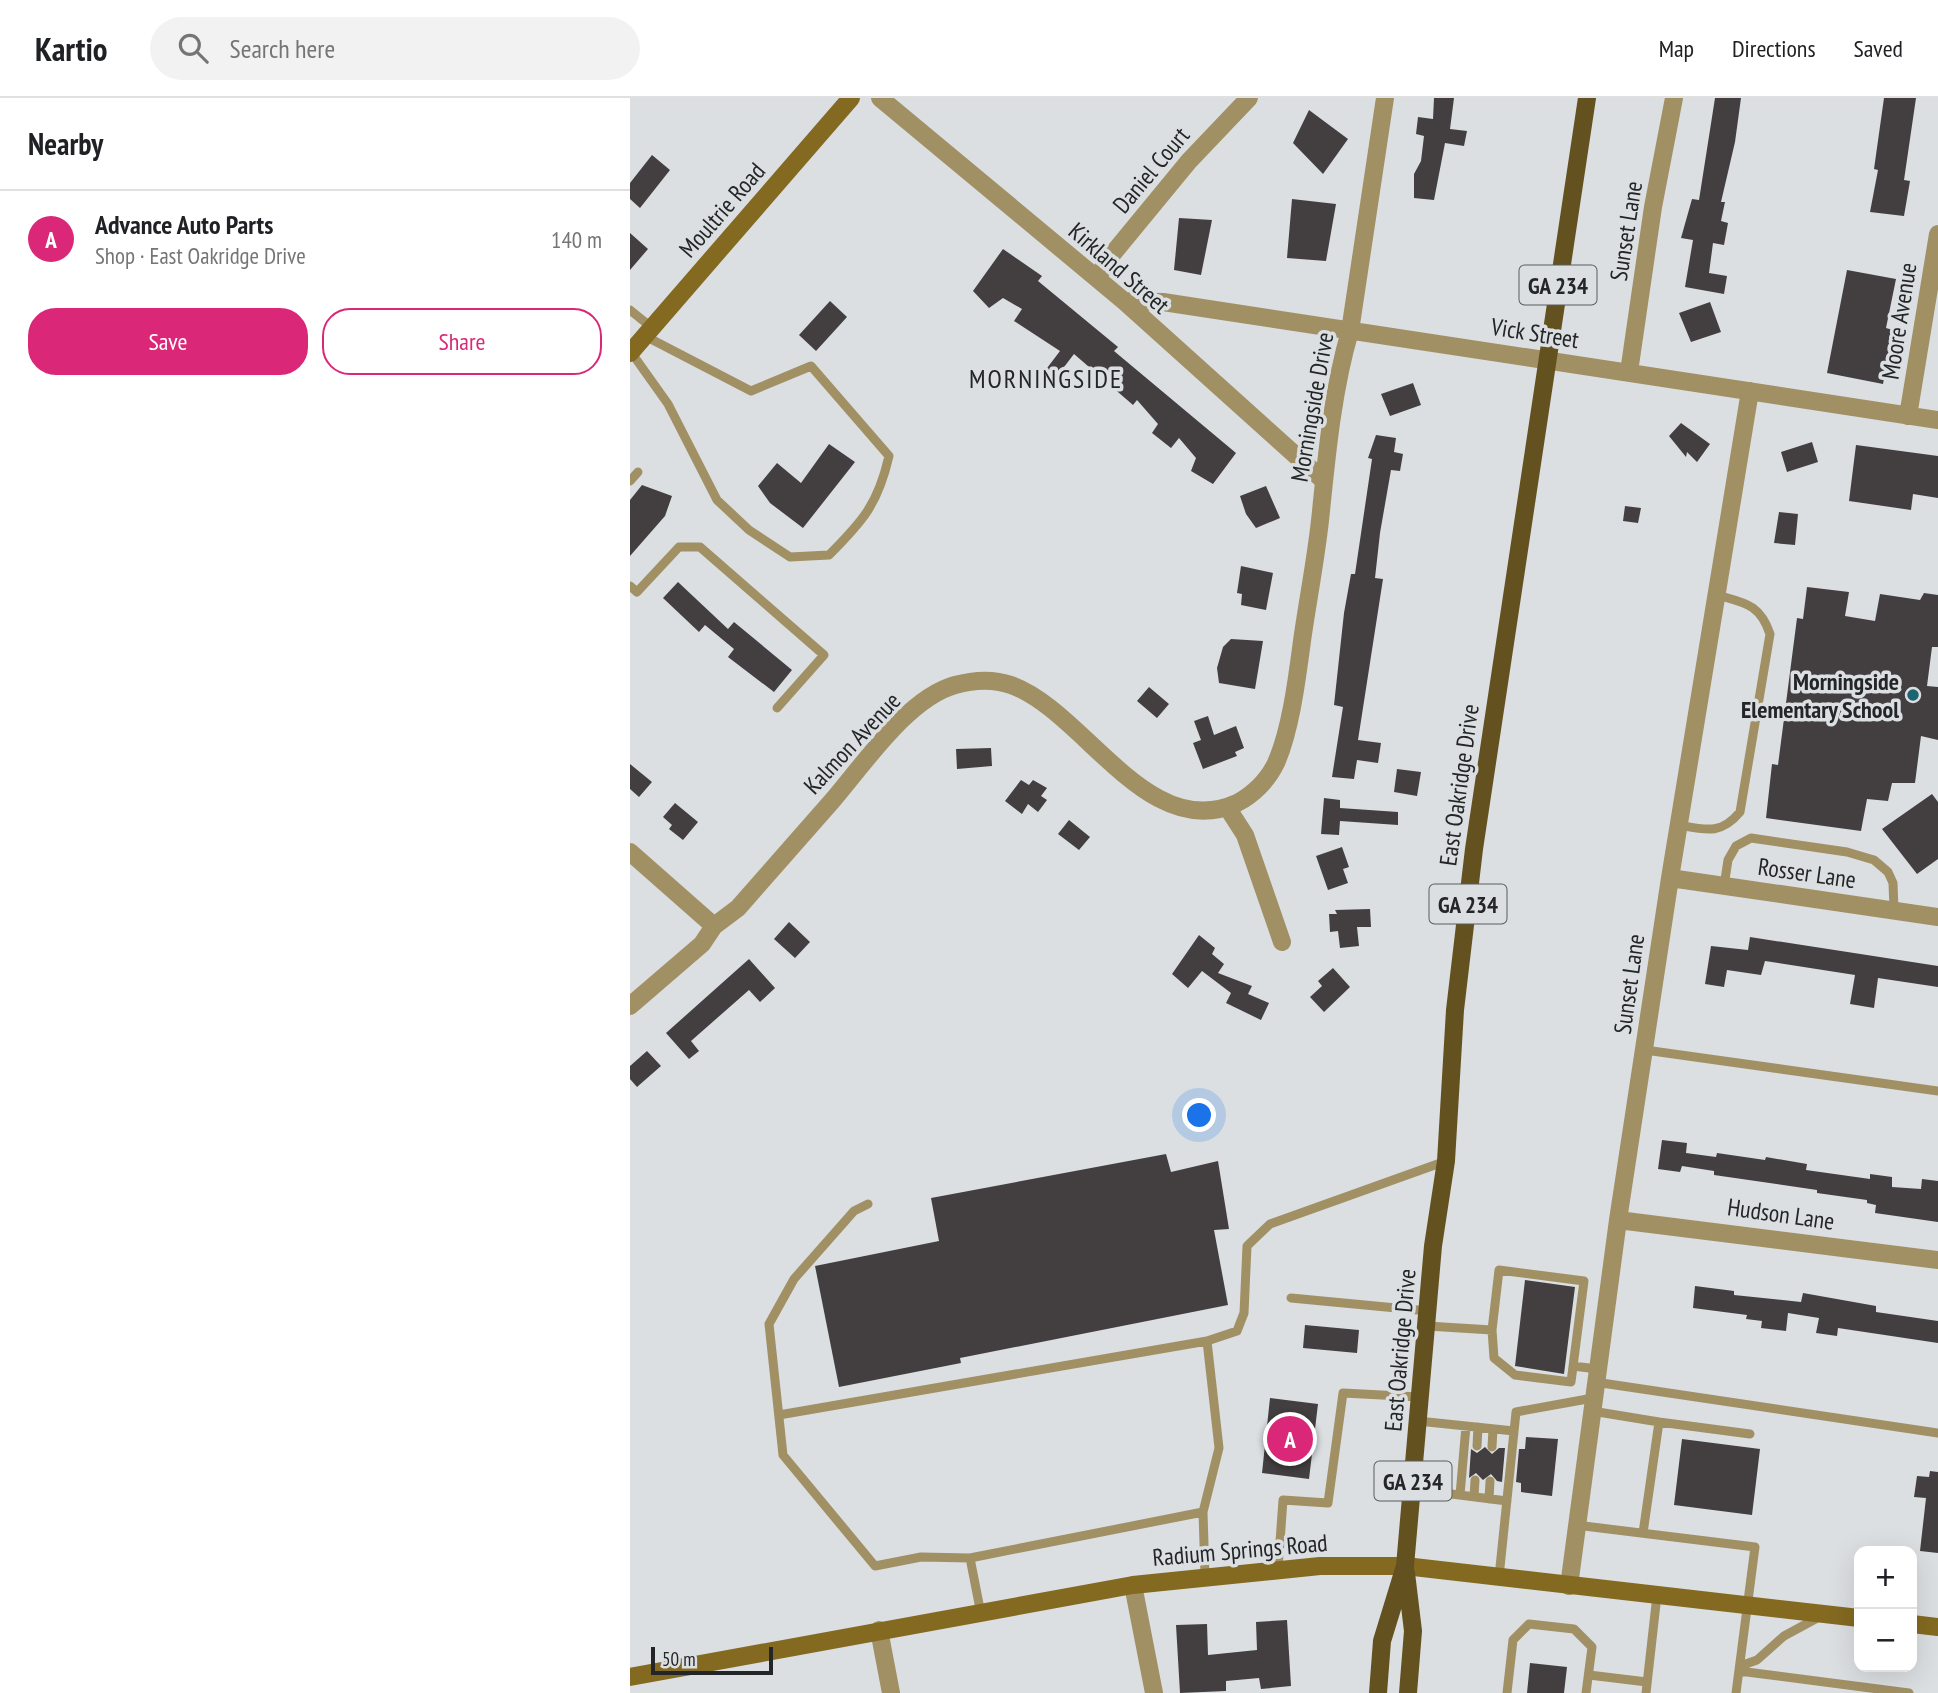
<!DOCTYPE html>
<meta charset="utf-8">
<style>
body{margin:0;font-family:"PT Sans Narrow",sans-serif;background:#f2f2f2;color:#202124}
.controls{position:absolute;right:21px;bottom:21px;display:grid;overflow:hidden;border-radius:14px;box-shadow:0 7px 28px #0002}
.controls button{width:63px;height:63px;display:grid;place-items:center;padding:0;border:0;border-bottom:2px solid #e0e0e0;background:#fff;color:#202124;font:35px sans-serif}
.scale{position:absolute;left:21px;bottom:18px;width:122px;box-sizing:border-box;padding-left:7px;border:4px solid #232526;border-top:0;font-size:19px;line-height:24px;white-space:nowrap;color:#232526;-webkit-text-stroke:5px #dbdfe2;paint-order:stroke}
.you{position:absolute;left:570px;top:1018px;width:24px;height:24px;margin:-18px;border:5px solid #fff;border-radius:50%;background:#1a73e8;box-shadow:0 0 0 10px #1a73e833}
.badge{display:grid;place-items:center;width:46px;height:46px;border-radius:50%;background:#db2777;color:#fff;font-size:23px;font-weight:700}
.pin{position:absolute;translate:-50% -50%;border:4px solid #fff;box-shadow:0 2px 7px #0006}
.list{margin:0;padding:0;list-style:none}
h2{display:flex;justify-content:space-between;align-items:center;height:91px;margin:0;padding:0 28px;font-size:30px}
h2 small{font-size:23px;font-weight:400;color:#757577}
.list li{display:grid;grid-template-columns:46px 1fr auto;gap:21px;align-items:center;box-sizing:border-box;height:98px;padding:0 28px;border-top:2px solid #e0e0e0}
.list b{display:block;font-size:26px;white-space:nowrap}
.list p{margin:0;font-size:23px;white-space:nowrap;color:#757577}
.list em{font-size:23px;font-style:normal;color:#757577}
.actions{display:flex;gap:14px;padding:21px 28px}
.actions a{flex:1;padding:16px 0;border:2px solid #db2777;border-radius:28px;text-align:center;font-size:24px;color:#db2777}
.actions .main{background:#db2777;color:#fff}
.icon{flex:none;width:38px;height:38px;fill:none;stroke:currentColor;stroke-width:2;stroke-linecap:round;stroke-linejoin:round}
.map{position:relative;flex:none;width:1308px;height:1595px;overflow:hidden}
header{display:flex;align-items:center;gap:42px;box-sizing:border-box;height:98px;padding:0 35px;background:#fff;border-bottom:2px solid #e0e0e0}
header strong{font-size:33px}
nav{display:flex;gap:38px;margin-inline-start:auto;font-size:24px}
.search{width:490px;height:63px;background:#f2f2f2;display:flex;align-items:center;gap:18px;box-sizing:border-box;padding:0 24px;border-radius:38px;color:#757577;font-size:26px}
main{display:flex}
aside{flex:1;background:#fff}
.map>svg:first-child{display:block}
</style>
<header>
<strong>Kartio</strong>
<div class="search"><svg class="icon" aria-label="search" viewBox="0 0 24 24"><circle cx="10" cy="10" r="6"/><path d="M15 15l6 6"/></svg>Search here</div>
<nav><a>Map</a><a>Directions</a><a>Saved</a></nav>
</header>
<main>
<aside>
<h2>Nearby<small></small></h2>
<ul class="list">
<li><span class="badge">A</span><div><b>Advance Auto Parts</b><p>Shop · East Oakridge Drive</p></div><em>140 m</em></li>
</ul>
<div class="actions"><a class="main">Save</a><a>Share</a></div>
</aside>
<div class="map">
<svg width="1308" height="1595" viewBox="0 0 1308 1595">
<rect width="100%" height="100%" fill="#dbdfe2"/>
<path fill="#433f40" d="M804,0H824L820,31L837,33L834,48L815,45L804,102L784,100V76L791,63L794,38L786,36L788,19L803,21Z
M1085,0H1111L1105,44L1091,104H1095L1091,123L1098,125L1094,147L1083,145L1079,175L1097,178L1094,196L1055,189L1063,142L1051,140L1062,101L1069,102Z
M1254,0H1286L1274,82L1280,83L1274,118L1240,114L1248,72L1244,71Z
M679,12L718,41L693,76L663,45Z
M22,57L40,72L10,110L0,101V85Z
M662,101L706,106L696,163L657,160Z
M549,120L582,122L571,177L544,172Z
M0,135L18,151L0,172Z
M373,151L412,178L408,183L488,249L484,253L606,355L583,386L561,373L566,360L549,340L541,350L522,335L528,326L507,302L503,307L444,256L421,286L411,278L430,253L384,223L392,211L373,200L359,210L343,193Z
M1217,172L1266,181L1256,230L1263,232L1253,286L1197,275Z
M200,203L217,219L186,253L169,237Z
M1080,204L1091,234L1061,244L1049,215Z
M783,285L791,307L760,318L751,296Z
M1051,325L1080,346L1067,364L1057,354L1056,359L1039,338Z
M746,337L766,340L764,354L773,356L770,373L761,372L750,435L745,480L753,481L728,642L751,645L748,665L727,662L724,681L702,679L713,609L704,607L714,515L721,476H725L742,361L738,360Z
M1182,344L1188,364L1157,374L1151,354Z
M199,346L225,364L173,430L140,405L128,388L147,365L171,385Z
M1226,347L1308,358V400L1283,396L1281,412L1219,403Z
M12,387L42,398L35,418L0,458V402Z
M636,388L650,420L626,430L616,416L610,398Z
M995,408L1011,410L1008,425L993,423Z
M1149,414L1168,416L1165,447L1144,445Z
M611,468L643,475L636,512L611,507L612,496L607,495Z
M48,484L98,531L104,524L162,572L144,594L98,559L104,551L75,527L69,534L33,500Z
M1177,489L1219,494L1215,518L1245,523L1250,496L1290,502L1294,495L1308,497V549H1302L1297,588L1308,589V642L1291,638L1285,685H1262L1258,703L1237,701L1231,733L1136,720L1142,666L1148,667L1167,520L1173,521Z
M601,541L633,543L625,591L589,585L587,570L593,549Z
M519,589L539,606L527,620L507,603Z
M578,618L584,637L606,628L614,650L605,654L607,658L573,671L563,645L571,642L564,623Z
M361,650L362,668L327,671L326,651Z
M0,666L22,684L9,699L0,691Z
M767,671L791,674L787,698L764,694Z
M391,682L399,687L403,682L417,690L411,698L417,702L408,714L398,706L392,716L375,703Z
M1302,696L1308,704V761L1287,776L1252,731Z
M694,700L710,702V710L768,714V727L710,723L709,737L691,736Z
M45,705L68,724L53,742L39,731L42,727L33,719Z
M439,722L460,739L449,752L428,736Z
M712,749L719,769L713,771L718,785L698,792L686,758Z
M740,811L741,829H727L729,848L710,850L708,833L700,834L699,816H707L705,812Z
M159,824L180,844L165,860L144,841Z
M569,837L585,850L582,856L594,866L588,875L622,888L618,896L639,905L631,922L596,905L601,895L572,873L558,890L542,876Z
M1120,839L1308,868V889L1248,880L1244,910L1220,906L1225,877L1135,863L1131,877L1097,872L1094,889L1075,886L1081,848L1118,852Z
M119,861L145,890L130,904L119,892L61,943L69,953L59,961L36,935Z
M703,870L720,889L694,914L680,899L692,888L688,883Z
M17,953L31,968L7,989L0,981V968Z
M1032,1042L1057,1045L1056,1055L1086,1059L1087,1055L1135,1062L1136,1059L1177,1066L1176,1072L1240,1081V1076L1262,1079V1089L1291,1091L1292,1081L1308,1083V1124L1245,1115L1246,1107L1237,1105V1102L1187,1095V1092L1084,1077V1073L1052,1068L1050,1074L1028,1071Z
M536,1056L541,1074L588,1063L599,1131L584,1132L598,1207L330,1260L331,1265L209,1289L185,1168L309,1143L301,1100Z
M895,1182L945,1189L934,1276L885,1268Z
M1065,1188L1104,1193V1197L1171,1204L1173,1195L1246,1208V1214L1308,1223V1245L1208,1230L1207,1238L1186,1235L1189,1220L1158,1215L1156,1233L1131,1230L1132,1223L1116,1221L1117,1217L1063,1210Z
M675,1227L729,1232L727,1255L673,1250Z
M640,1300L688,1306L679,1381L632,1375Z
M896,1339L928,1341L922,1398L891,1394V1385L886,1384L889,1351H895Z
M1052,1341L1130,1351L1122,1417L1044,1407Z
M855,1349L862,1356L869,1350H875L872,1384L867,1383L861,1376L853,1382L846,1375L839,1380L841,1351L847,1355Z
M1300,1373L1308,1374V1455L1290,1453L1296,1400L1284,1399L1287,1378L1299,1379Z
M657,1522L661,1588L631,1591L629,1580L596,1583V1593L550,1595L546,1527L577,1526L578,1557L627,1552L626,1524Z
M900,1565L937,1569L934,1595H897Z"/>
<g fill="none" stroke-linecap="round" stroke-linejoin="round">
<path stroke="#a29065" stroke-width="9" d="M0,212L21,229
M1,254L38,306L87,402L119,432L160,459L199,457C233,423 248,406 259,358L181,268L121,293L15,238
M0,383L8,374
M0,488L7,494L49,449H70L194,557L147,610
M1048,727C1076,732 1091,737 1110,714L1140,536C1130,506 1115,505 1087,497
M1094,788L1098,762L1106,748L1121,740L1217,754L1244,762L1258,774L1263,785L1264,812
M1015,952L1308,993
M238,1106L224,1113L164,1181L139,1226L153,1357L245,1468L291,1459L340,1460L573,1414
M661,1200L798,1213
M797,1228L862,1232L864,1260L885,1277L941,1284L954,1183L869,1172L862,1232
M943,1268L967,1271
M965,1284L1308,1335
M962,1313L1029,1324L1013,1435
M149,1317L577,1243
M788,1323L884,1333
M1029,1324L1120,1336
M847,1348L848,1329
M862,1349L863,1331
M782,1391L877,1403
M830,1397L836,1328
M844,1399L845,1382
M859,1401L860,1383
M946,1427L1125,1449L1106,1595
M340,1460L351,1516
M648,1471L653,1402L698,1405L713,1295L790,1299
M575,1478L573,1414L589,1350L577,1243L607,1233L614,1215L617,1148L640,1126L816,1063
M869,1479L886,1314L963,1300
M1110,1568L1127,1562L1154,1538L1191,1518
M1109,1573L1279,1595
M959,1577L1017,1584
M877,1595L883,1542L899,1526L944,1531L962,1549L956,1595
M1016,1595L1027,1497"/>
<path stroke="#a29065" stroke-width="18" d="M250,0L494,203L693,382
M467,180L480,159L559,63L619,0
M494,203L533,204L1308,322
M999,274L1023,109L1044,0
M1278,318L1308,136
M597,709L615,737L652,844
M0,754L84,828
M1040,780L1308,819
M0,908L72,846L84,828L108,810C140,774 171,738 202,703C234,666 278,600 325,587C343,582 364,581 381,587C454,613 518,746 607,705C623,697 638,682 646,665C661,631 667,580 672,543C678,500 687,456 691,413C697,354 703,291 720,233L755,0
M988,1122L1308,1162
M503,1487L524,1595
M939,1488L988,1122L1040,780L1120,293
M249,1532L261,1595"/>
<path stroke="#846a21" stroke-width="18" d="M0,255L221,0
M1282,1526L1308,1529
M0,1579L503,1487L690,1468H775L1229,1520"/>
<path stroke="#645120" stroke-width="18" d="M776,1475L783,1533L778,1595
M748,1595L752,1543L775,1468L803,1148L816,1063L825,912L844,751L957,0"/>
</g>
<circle fill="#1b6571" stroke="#dbdfe2" stroke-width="2.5" cx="1283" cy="597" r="7"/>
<g text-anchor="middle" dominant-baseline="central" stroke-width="7" stroke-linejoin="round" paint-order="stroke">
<g fill="#dbdfe2" stroke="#5a5d5e" stroke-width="2">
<rect x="889.5" y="167.5" width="77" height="39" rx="5"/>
<rect x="799.5" y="786.5" width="77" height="39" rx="5"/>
<rect x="744.5" y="1363.5" width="77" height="39" rx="5"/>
</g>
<g font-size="23" font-weight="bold" fill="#232526">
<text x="928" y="187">GA 234</text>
<text x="838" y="806">GA 234</text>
<text x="783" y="1383">GA 234</text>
</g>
<g font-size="24" fill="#232526" stroke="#dbdfe2">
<text transform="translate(521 72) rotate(-50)">Daniel Court</text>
<text transform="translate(92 112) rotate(-49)">Moultrie Road</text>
<text transform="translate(996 133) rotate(-81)">Sunset Lane</text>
<text transform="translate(489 170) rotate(41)">Kirkland Street</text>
<text transform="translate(1269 223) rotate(-81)">Moore Avenue</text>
<text transform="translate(905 235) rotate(9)">Vick Street</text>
<text transform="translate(682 309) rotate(-80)">Morningside Drive</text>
<text transform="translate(222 645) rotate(-47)">Kalmon Avenue</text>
<text transform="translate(829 687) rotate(-82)">East Oakridge Drive</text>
<text transform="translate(1177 775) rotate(8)">Rosser Lane</text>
<text transform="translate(999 886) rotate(-82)">Sunset Lane</text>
<text transform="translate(1151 1116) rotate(8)">Hudson Lane</text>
<text transform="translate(770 1252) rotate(-85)">East Oakridge Drive</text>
<text transform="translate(610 1452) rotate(-5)">Radium Springs Road</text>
</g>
<g font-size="24" font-weight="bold" fill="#232526" stroke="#dbdfe2" text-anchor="end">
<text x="1269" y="583">Morningside<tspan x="1269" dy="28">Elementary School</tspan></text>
</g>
<g font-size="26" letter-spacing="2" fill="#232526" stroke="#dbdfe2">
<text x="416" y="280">MORNINGSIDE</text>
</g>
</g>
</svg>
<div class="controls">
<button>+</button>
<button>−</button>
</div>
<div class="scale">50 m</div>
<div class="you"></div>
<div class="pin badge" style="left:660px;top:1341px">A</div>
</div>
</main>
